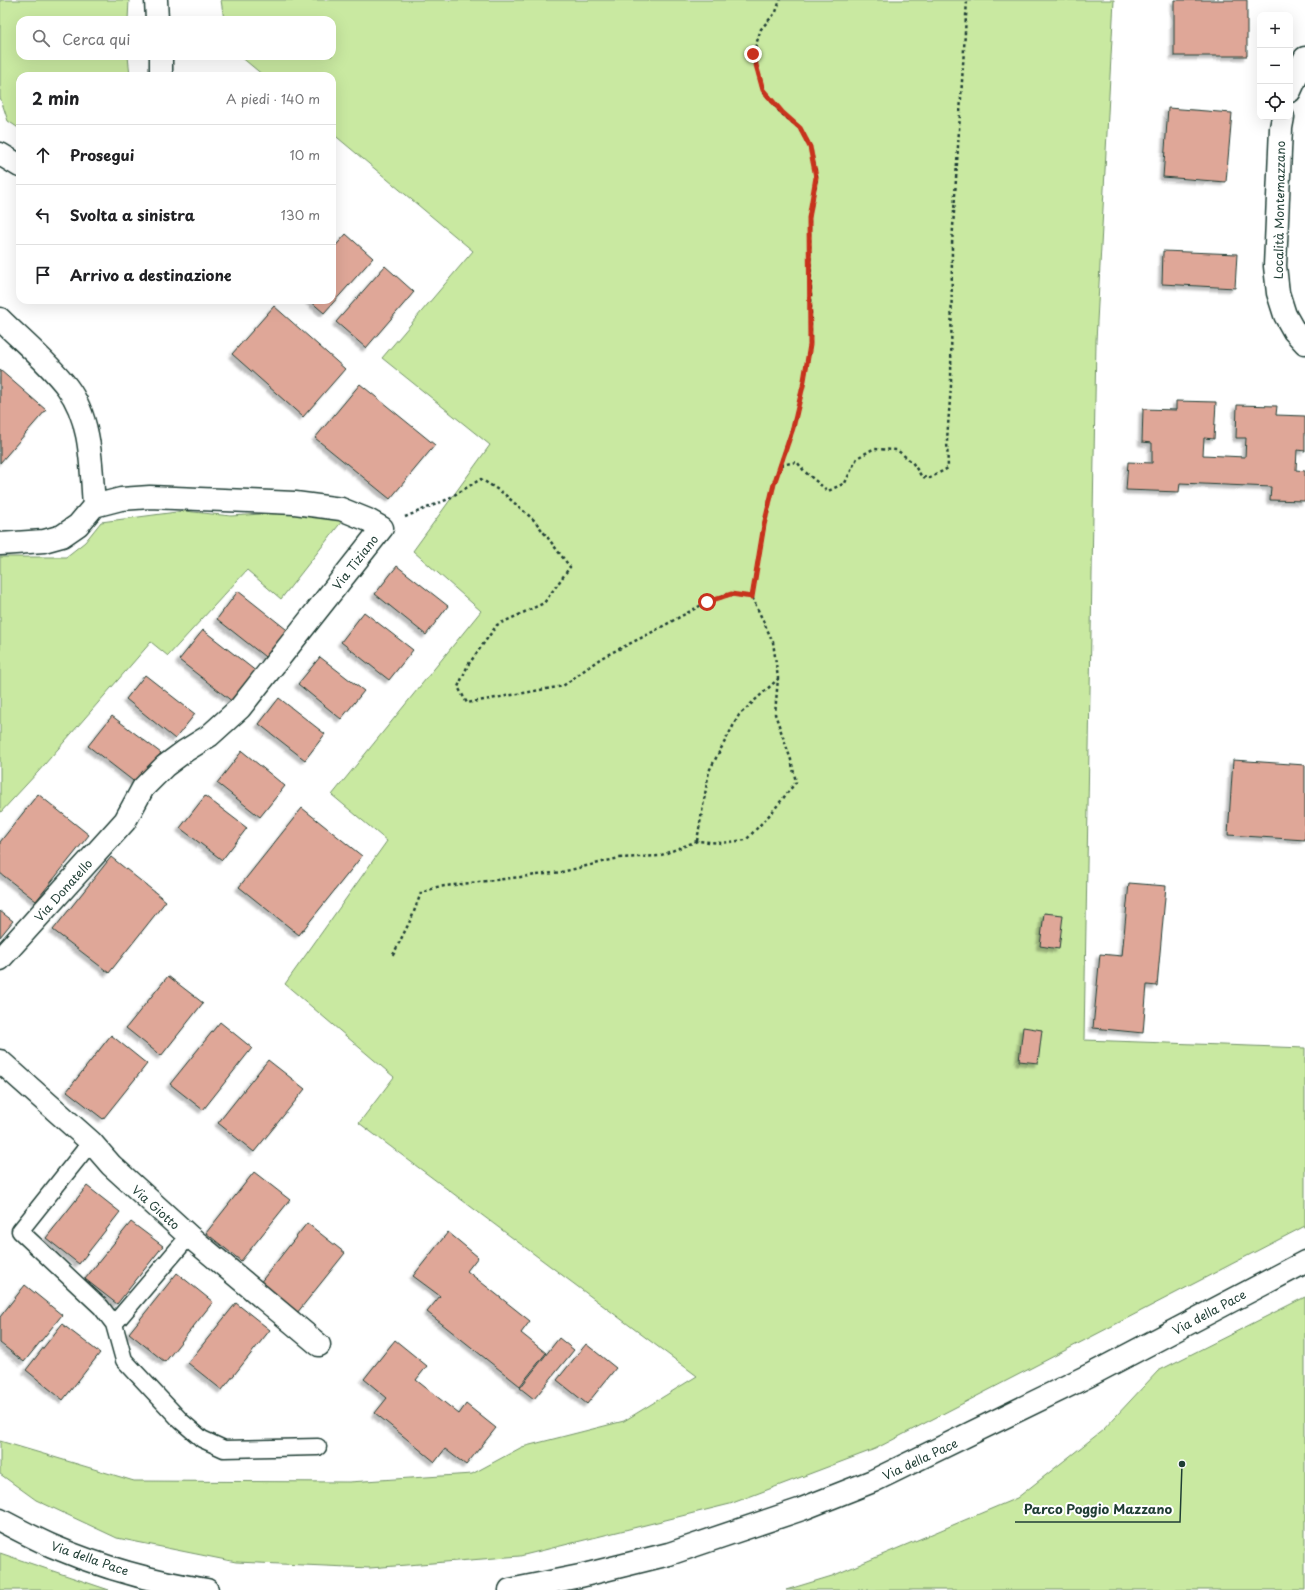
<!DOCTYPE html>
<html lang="it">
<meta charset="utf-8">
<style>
body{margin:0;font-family:"Playpen Sans",sans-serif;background:#f2f2f2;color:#202124}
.controls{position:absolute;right:12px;top:12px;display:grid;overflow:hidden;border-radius:8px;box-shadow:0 4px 16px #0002}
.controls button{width:36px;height:36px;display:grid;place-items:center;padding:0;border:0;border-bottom:1px solid #e0e0e0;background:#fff;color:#202124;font:20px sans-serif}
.stop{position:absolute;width:12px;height:12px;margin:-9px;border:3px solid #c8321e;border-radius:50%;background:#fff}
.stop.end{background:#c8321e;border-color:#fff;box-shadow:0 1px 4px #0008}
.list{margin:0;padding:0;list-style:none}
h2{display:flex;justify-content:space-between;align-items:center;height:52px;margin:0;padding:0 16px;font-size:17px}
h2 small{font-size:13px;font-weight:400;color:#757577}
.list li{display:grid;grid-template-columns:26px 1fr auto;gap:12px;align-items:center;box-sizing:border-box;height:60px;padding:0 16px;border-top:1px solid #e0e0e0}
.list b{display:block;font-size:15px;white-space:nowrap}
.list em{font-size:13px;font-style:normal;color:#757577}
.icon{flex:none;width:22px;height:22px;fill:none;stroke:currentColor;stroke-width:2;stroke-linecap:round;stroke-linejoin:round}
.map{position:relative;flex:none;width:1305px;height:1590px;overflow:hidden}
.search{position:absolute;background:#fff;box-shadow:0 4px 16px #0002;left:16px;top:16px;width:320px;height:44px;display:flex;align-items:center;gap:10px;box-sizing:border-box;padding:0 14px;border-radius:12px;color:#757577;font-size:15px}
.panel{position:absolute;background:#fff;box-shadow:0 4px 16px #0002;left:16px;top:72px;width:320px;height:232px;border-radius:12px}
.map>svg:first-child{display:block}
</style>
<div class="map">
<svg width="1305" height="1590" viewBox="0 0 1305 1590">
<defs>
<filter id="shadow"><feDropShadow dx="-3.5" dy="3.5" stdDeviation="1" flood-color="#0004"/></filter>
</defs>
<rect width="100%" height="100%" fill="#fff"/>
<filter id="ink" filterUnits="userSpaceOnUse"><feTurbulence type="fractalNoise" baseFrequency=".025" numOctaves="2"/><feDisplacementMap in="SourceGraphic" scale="8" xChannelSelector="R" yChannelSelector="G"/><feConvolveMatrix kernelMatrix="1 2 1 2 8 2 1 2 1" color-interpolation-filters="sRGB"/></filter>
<g filter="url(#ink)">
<path fill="#c9e9a1" stroke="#74936a" d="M0,0H129L128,20H20V56H128L130,76H20V129L8,121L0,97Z
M221,0H1114L1096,341L1084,1040L1305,1048V1226L875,1449L730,1504L520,1556L370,1568L236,1562L117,1538L36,1500L0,1474V1441L134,1481L349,1482L472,1474L522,1447L624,1421L697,1376L359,1123L394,1077L285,984L387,841L332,795L481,611L413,551L490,445L382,358L473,251L332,133V76H264L240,56H332V20H224Z
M184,511L231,516L292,512L342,521L281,599L247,570L168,656L151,642L38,772L0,813V557H66L85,542L101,522Z
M1305,1297V1590H786L832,1576L1017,1498L1103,1430L1158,1371Z
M0,1553L109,1590H0Z"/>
<path fill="#dfa798" stroke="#1f3d34" filter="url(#shadow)" d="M1174,0H1247V56H1174Z
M1168,108L1232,113L1226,182L1163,177Z
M346,234L373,258L324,313L309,300H332V250Z
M1163,251L1237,254L1235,288L1162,284Z
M385,266L414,292L366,348L336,322Z
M274,306L345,369L303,417L232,354Z
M0,370L46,410L0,463Z
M360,384L435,445L390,499L315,438Z
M1176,401L1216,402L1214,439L1204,438L1203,455L1245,457L1246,438H1236L1237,405L1277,406L1276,415L1305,416V451L1297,450L1296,470L1305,471V501L1270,500L1271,487L1180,483L1179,492L1126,490L1128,462L1152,463V443L1142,442L1143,409L1176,410Z
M397,566L448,606L426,635L375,594Z
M238,591L291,633L269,660L217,619Z
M364,612L413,650L389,680L341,642Z
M203,630L257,672L233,702L179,660Z
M320,657L364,691L341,719L298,684Z
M145,675L195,714L175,739L126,699Z
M279,698L325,734L305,760L259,724Z
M112,716L161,753L137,784L88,746Z
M242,751L285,786L260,817L217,783Z
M1233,760L1305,765V840L1228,835Z
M38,794L89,835L36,901L0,873V842Z
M205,796L247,828L222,860L180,828Z
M302,808L362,856L299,935L239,887Z
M111,857L166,901L109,973L53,930Z
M1129,883L1166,886L1157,986L1147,985L1143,1033L1093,1028L1100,954L1122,956Z
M0,911L13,921L0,937Z
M1044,913L1063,915L1059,949L1040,946Z
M168,976L203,1003L161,1056L126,1028Z
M220,1022L252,1048L203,1110L170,1084Z
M1023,1027L1042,1030L1038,1063L1019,1061Z
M111,1035L147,1064L103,1119L67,1091Z
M268,1060L305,1089L254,1152L218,1123Z
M254,1172L290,1200L241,1261L206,1233Z
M87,1186L120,1212L79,1264L46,1238Z
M131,1222L163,1246L117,1304L85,1279Z
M307,1223L345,1253L297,1313L260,1283Z
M448,1232L478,1257L467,1271L530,1321L521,1333L546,1353L520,1386L427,1312L440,1296L413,1276Z
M177,1273L213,1302L165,1362L129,1333Z
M25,1285L62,1315L24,1362L0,1343V1317Z
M236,1303L270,1330L222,1390L188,1363Z
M62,1324L100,1353L63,1400L26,1370Z
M559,1338L574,1350L534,1399L520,1388Z
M395,1340L427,1366L416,1380L459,1414L466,1404L496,1428L466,1465L445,1449L435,1462L375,1413L387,1398L364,1379Z
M586,1344L616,1368L587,1404L557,1380Z"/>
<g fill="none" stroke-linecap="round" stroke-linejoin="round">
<defs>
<path id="lane" d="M91,1142L20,1231L101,1307L114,1324L124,1360L181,1421L202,1439L224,1449L318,1447
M114,1324L189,1236"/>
<path id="street" d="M1290,91L1305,58
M1283,117L1281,128L1275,266L1278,293L1285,315L1294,331L1305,343
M0,319C22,341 48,362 67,387C92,420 91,467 94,506
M0,544L44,541L62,536L78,525L94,506L121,499L150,497L295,503L341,509L368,520L382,528L240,708L209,736L185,751L165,766L143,788L125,821L0,959
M0,1061L91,1142L111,1165L189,1236L319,1345"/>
<path id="secondary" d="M156,0L157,20
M161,56V76
M0,154L20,166
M0,1520C17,1529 34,1538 52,1546C101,1567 155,1582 207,1590
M510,1590L580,1576L669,1554L802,1509L873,1481L1090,1375L1305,1262"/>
</defs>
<use href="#lane" stroke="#1f3d34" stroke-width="19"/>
<use href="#street" stroke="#1f3d34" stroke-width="25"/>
<use href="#secondary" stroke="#1f3d34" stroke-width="25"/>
<path stroke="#1f3d34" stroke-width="2.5" stroke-dasharray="3 3" stroke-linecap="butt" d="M781,465L797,462L805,472L828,491L845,483L857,458L873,449L897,450L912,462L922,477L930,478L948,468L947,440L951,385L952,244L967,0
M405,517L446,500L481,479L503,493L535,521L570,567L544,603L497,625L468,665L458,687L467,703L563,686L601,658L645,636L707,602L731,594L752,597
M697,841L709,771L739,715L778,679
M393,955L412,917L421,893L437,887L562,872L619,858L659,856L697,841L722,843L746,840L773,811L796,782L791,760L775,714L778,678L773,642L752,597L764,525L774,484L793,428L803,386L810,345L811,300L809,218L817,177L810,147L800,128L781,113L763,90L753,54L761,29L776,12L780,0"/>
<use href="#lane" stroke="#fff" stroke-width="16"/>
<use href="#street" stroke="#fff" stroke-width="22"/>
<use href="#secondary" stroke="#fff" stroke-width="22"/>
</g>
</g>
<g fill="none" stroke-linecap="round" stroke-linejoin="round" filter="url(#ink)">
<path stroke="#c8321e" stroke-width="5" d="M707,602L731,594L752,597L764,525L774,484L793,428L803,386L810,345L809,218L816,177L810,147L800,128L782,112L763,90L753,54"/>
</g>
<g text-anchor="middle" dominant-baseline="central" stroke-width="4" stroke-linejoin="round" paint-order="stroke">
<g font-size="12" fill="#1f3d34" stroke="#fff">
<text transform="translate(1279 210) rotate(-89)">Località Montemazzano</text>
<text transform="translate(355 562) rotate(-52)">Via Tiziano</text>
<text transform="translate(63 890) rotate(-48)">Via Donatello</text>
<text transform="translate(156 1207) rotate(42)">Via Giotto</text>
<text transform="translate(1209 1312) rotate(-28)">Via della Pace</text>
<text transform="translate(920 1459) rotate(-25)">Via della Pace</text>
<text transform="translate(90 1558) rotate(19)">Via della Pace</text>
</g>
</g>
<path fill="none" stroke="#1f3d34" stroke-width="1.5" d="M1182 1464L1180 1522H1015"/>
<circle fill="#1f3d34" stroke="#fff" stroke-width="1.5" cx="1182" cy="1464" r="4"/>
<g font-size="13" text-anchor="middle" font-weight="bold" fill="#1f3d34" stroke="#fff" stroke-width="4" stroke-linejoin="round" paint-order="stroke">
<text x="1098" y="1514">Parco Poggio Mazzano</text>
</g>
</svg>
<div class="controls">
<button>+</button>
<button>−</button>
<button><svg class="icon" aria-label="locate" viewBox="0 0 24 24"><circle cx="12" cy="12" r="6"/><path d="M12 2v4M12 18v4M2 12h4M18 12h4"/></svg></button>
</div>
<div class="stop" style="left:707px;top:602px"></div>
<div class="stop end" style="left:753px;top:54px"></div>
<div class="search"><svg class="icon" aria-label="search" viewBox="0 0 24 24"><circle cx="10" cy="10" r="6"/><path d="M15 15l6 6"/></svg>Cerca qui</div>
<section class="panel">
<h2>2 min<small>A piedi · 140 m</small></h2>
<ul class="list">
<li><svg class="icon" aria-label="ahead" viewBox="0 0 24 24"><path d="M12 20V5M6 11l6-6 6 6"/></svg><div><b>Prosegui</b></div><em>10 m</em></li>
<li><svg class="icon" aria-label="left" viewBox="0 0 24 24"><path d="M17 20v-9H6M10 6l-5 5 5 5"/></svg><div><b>Svolta a sinistra</b></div><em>130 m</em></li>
<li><svg class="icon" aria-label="arrive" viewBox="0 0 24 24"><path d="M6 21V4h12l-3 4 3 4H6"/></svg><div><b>Arrivo a destinazione</b></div></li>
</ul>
</section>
</div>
